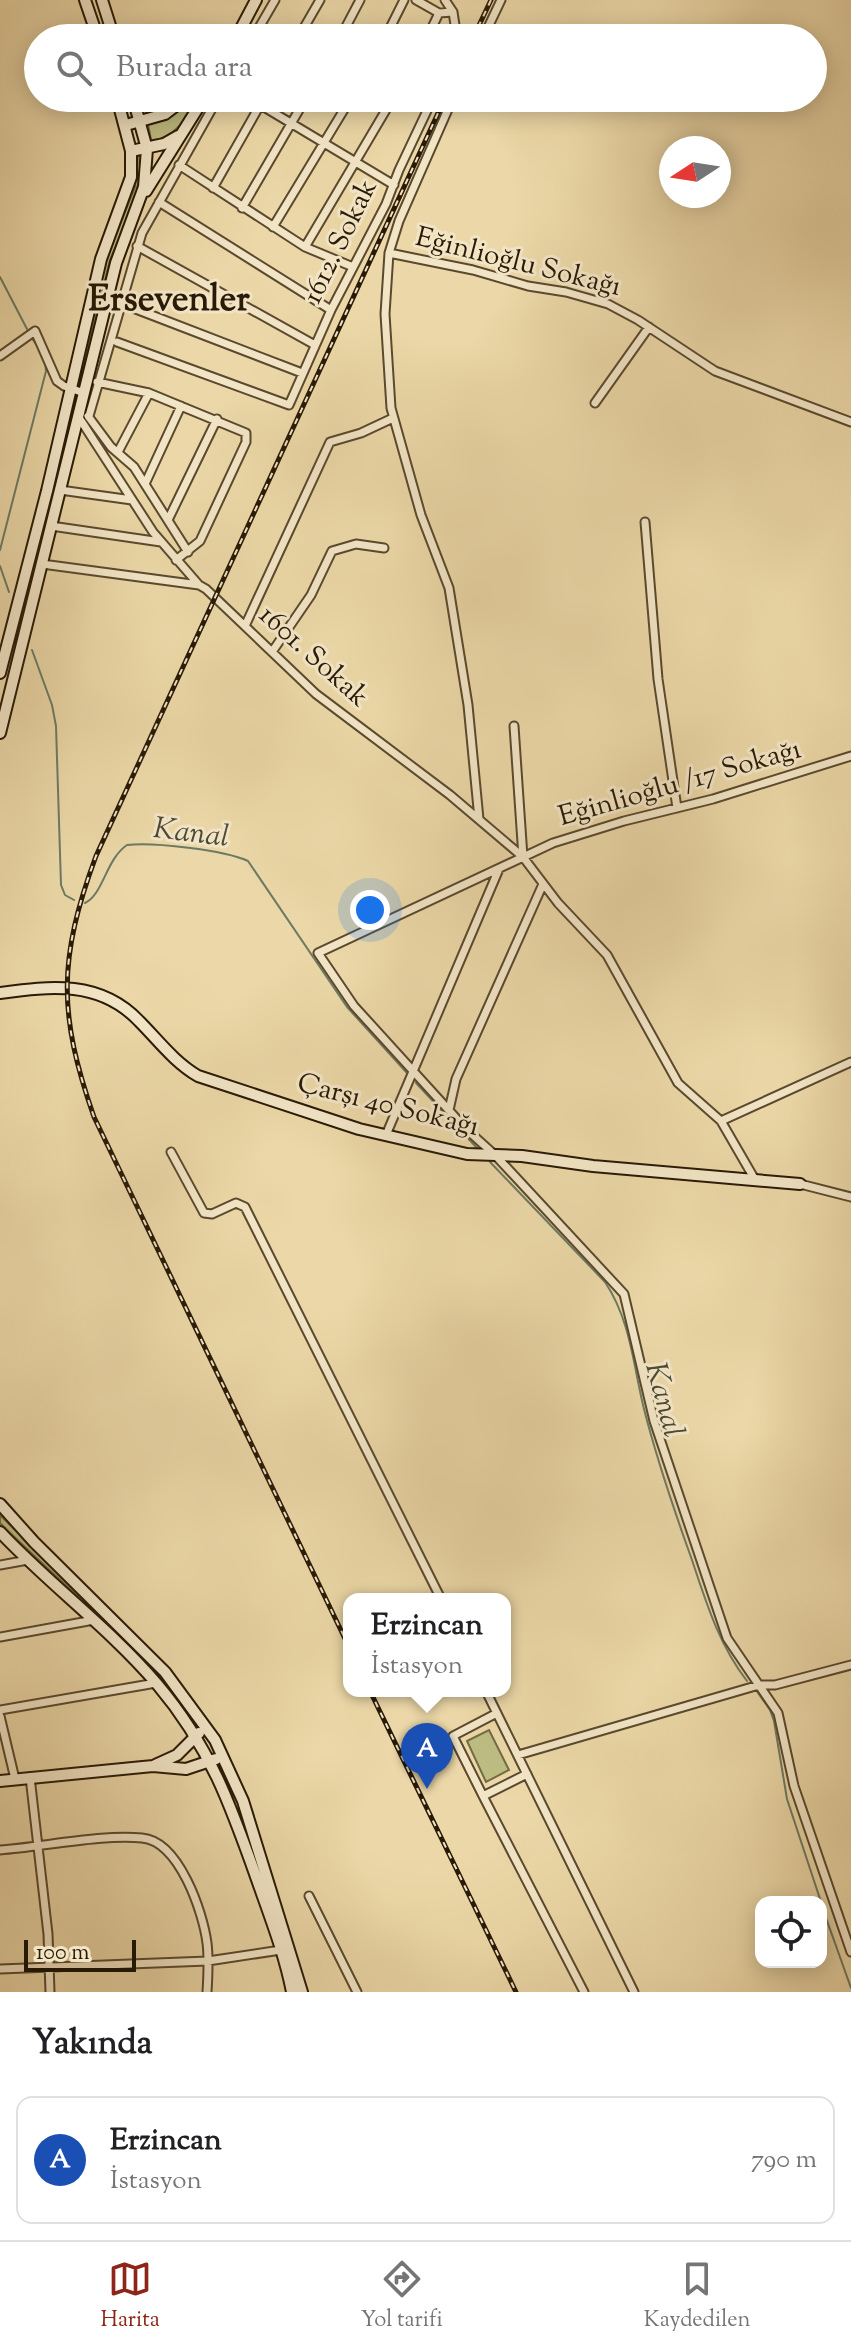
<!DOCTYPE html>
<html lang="tr">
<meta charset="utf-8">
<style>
body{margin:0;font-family:"Sorts Mill Goudy",serif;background:#f2f2f2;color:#202124}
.controls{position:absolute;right:24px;bottom:24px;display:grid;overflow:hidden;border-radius:16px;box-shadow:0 4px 20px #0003}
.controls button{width:72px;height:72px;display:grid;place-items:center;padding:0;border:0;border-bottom:2px solid #e0e0e0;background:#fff;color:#202124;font:40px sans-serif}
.compass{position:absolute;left:659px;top:136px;width:72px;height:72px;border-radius:50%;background:#fff;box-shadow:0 4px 20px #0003;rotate:258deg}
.scale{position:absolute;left:24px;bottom:20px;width:112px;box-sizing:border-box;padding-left:8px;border:4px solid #291a06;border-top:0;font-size:22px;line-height:28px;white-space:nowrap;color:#291a06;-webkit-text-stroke:6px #f2e5c6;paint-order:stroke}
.you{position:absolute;left:370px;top:910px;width:28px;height:28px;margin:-20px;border:6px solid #fff;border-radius:50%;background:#1a73e8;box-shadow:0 0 0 12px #1a73e833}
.badge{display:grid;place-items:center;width:52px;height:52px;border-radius:50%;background:#8f2418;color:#fff;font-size:26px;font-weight:700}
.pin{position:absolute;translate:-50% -66px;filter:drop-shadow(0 2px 4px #0008)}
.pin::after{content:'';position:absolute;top:42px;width:28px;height:24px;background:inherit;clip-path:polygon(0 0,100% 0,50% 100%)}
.popup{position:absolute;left:343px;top:1593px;width:168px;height:104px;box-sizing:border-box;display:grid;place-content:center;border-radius:16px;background:#fff;filter:drop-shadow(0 2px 6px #0005);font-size:26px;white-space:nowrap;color:#757577}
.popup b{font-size:30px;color:#202124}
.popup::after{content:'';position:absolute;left:50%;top:100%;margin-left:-16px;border:16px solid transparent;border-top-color:#fff}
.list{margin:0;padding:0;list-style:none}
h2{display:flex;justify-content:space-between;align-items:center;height:104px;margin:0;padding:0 32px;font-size:34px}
h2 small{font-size:26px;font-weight:400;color:#757577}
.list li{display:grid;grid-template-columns:52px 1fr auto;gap:24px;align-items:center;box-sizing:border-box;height:128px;margin:0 16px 16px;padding:0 16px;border:2px solid #e0e0e0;border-radius:16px}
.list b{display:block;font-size:30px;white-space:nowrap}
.list p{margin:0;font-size:26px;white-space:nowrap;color:#757577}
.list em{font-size:26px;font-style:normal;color:#757577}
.icon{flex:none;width:44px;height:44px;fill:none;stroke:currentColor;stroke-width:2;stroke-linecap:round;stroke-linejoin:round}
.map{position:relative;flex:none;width:851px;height:1992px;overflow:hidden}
.search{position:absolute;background:#fff;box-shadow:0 4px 20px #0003;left:24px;right:24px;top:24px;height:88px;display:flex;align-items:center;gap:20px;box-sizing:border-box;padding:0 28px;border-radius:44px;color:#757577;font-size:30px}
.sheet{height:248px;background:#fff}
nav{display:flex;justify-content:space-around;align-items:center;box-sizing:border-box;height:112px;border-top:2px solid #e0e0e0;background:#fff;font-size:22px;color:#757577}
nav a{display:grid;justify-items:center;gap:4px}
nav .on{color:#8f2418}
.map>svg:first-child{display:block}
</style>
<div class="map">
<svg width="851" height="1992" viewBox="0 0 851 1992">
<rect width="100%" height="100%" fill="#ebd7a7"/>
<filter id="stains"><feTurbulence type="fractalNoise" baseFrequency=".0025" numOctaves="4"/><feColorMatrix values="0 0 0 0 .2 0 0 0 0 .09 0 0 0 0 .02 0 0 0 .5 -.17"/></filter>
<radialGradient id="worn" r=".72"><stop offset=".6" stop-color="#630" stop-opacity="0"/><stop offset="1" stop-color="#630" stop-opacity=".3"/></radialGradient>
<path fill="#bdbd83" stroke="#736c44" stroke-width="2" d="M194,98H199C188,115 174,141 151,140L148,124L171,116Z
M138,156H142L136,197L110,260L78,388L74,386L105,262L135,187Z
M0,1515L156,1669L200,1726L196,1729C143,1649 67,1589 0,1523Z
M489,1730L509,1770L486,1782L467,1741Z"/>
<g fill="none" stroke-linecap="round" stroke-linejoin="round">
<path stroke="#6c7a64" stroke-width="2" d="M0,277L27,329
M33,340L39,348
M0,550L46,371L45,362
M0,566L9,592
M32,650L52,705L56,726L61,885L65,895L74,900
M85,903C103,895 106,859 127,845C153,842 224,850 248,861L347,1007L407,1073
M416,1083L478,1149
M490,1162L605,1282C631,1321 633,1365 644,1409C657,1460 674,1510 692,1560C706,1602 719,1645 747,1681
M756,1690L770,1710L774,1721L787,1799L821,1902
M821,1904L851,1988"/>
<defs>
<path id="street" d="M416,0L439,13L453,12
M445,0L453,12L457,38
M253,38L275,0
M298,38L320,0
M340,38L360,0
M385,38L404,0
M427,38L439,13
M483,38L501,0
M249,98L394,185
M179,165L305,247L353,267
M213,188L264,98
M159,202L331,310
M242,208L306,98
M273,227L351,98
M137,246L315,345
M305,247L393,98
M389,253L399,221L453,98
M120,303L302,373
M117,342L289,405L331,310L386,204L399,170L433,98
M0,356L35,331L57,381L64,386L84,393
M97,382L149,393L246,433V442L200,541L176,560
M595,403L649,327
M78,416L153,532L199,585
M88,416L111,447L134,467L188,552
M89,416L142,233L218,98
M118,452L149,393
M145,484L181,406
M60,490L132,500
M168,520L217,419
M645,522L658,679L677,808
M51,526L161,542
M42,564L199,585L206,589L316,694L450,795L523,857L558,903L607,955L678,1083L721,1121L754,1178
M245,626L330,442L361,433L393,418
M272,652L311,595L332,551L356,544L384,548
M514,726L523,857
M851,756L713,799L624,821L553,843L318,953L354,1006L465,1128L496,1156L624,1294L654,1421L727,1638L778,1713L794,1786L851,1952
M479,819L468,705L449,588L421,515L391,408L385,314L389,253L473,270L528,286L566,292L608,304L638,320L715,371L851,422
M449,1110L456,1079L543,884
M721,1121L851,1062
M386,1135L499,869
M171,1152L204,1213L212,1214L236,1203L245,1207L441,1599
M800,1184L851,1197
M0,1565L28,1560
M0,1637L94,1620
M486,1691L634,1992
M0,1710L156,1683
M497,1713L453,1736L483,1796L527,1774
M0,1716L15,1779
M518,1755L759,1685H775L851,1665
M30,1777L48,1934L50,1992
M483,1796L584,1992
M0,1850C42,1847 102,1834 142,1838C179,1841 203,1912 207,1943C209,1959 208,1976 207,1992
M309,1896L357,1992
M0,1969L208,1961L281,1950"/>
<path id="secondary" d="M85,0L98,38
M102,0L114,38
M236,38L256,0
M150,98H172
M126,125L165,114L186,98
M131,151L164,144L178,136
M146,191L204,98
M0,673L47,491L101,259L131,177V151L117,98
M0,733L116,263L144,187L147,149L133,98
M0,993C51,986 100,980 139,1021C158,1040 174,1062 198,1076L359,1129L467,1154L522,1156L593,1166L800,1184
M0,1504L34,1542L165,1672L215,1740L243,1801L302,1992
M0,1532C50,1585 109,1628 157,1684C212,1749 232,1809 260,1888C272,1922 285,1956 292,1992
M155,1765L177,1755L199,1733
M0,1781L153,1766L186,1769L216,1759"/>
</defs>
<use href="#street" stroke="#5a492e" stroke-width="11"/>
<use href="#secondary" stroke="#291a06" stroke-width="14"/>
<use href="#street" stroke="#f2e5c6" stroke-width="7"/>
<use href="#secondary" stroke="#f2e5c6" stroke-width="10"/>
<defs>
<path id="rail" d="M473,38L491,0
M349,1647L94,1117C58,1014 58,959 96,856L445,98
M370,1691L516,1992"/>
</defs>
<use href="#rail" stroke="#291a06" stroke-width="5"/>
<use href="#rail" stroke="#f2e5c6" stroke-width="2" stroke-dasharray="6" stroke-linecap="butt"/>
</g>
<g text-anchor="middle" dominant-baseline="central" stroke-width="6" stroke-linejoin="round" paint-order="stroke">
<g font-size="28" fill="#291a06" stroke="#f2e5c6">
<text transform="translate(341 242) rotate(-64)">1612. Sokak</text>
<text transform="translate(518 263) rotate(14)">Eğinlioğlu Sokağı</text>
<text transform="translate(313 657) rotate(42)">1601. Sokak</text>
<text transform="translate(680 784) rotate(-16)">Eğinlioğlu /17 Sokağı</text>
<text transform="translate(388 1106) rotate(14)">Çarşı 40 Sokağı</text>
</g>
<g font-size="30" font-style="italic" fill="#4b4a35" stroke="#f2e5c6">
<text transform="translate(191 834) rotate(7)">Kanal</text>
<text transform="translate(663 1400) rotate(75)">Kanal</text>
</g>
<g font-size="36" font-weight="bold" fill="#291a06" stroke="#f2e5c6">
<text x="169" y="301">Ersevenler</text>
</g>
</g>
<rect width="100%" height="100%" filter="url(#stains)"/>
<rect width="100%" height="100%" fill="url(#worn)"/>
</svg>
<div class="controls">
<button><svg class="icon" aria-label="locate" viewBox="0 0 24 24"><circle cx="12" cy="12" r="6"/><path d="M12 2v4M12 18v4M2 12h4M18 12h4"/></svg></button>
</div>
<svg class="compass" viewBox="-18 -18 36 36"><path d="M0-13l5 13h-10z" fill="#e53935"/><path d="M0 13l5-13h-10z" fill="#757577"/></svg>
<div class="scale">100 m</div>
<div class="you"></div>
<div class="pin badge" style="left:427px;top:1789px;background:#1a4fb4">A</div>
<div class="popup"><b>Erzincan</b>İstasyon</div>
<div class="search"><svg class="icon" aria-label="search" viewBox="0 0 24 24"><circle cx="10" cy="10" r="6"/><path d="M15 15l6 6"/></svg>Burada ara</div>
</div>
<section class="sheet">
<h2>Yakında<small></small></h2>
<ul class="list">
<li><span class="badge" style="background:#1a4fb4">A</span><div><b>Erzincan</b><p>İstasyon</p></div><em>790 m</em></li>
</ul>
</section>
<nav>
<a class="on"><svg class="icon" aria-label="map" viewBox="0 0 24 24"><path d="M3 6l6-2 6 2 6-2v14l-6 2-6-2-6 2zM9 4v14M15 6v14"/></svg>Harita</a>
<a><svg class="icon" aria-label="directions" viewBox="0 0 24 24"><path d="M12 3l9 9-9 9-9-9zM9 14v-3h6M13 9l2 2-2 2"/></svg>Yol tarifi</a>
<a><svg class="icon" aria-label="saved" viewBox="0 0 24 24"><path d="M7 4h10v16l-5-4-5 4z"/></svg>Kaydedilen</a>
</nav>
